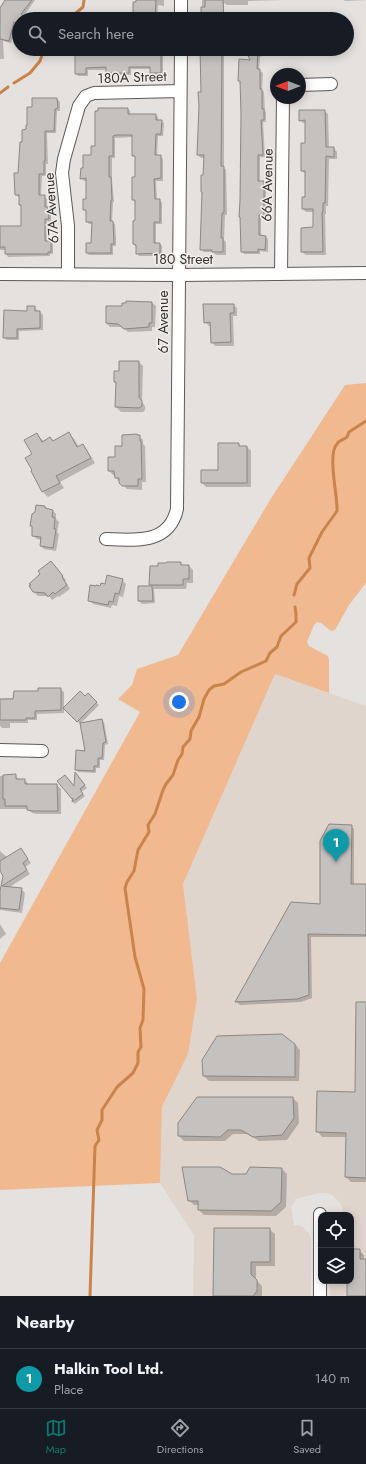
<!DOCTYPE html>
<style>
body{margin:0;font-family:Jost,sans-serif;background:#242831;color:#f1f3f6}
.controls{position:absolute;right:12px;bottom:12px;display:grid;overflow:hidden;border-radius:8px;box-shadow:0 2px 10px #0003}
.controls button{width:36px;height:36px;display:grid;place-items:center;padding:0;border:0;border-bottom:1px solid #363941;background:#171b24;color:#f1f3f6;font:20px sans-serif}
.compass{position:absolute;left:270px;top:68px;width:36px;height:36px;border-radius:50%;background:#171b24;box-shadow:0 2px 10px #0003;rotate:270deg}
.you{position:absolute;left:179px;top:702px;width:14px;height:14px;margin:-10px;border:3px solid #fff;border-radius:50%;background:#1a73e8;box-shadow:0 0 0 6px #1a73e833}
.badge{display:grid;place-items:center;width:26px;height:26px;border-radius:50%;background:#0f766e;color:#fff;font-size:13px;font-weight:700}
.pin{position:absolute;translate:-50% -33px;filter:drop-shadow(0 1px 2px #0008)}
.pin::after{content:'';position:absolute;top:21px;width:14px;height:12px;background:inherit;clip-path:polygon(0 0,100% 0,50% 100%)}
.list{margin:0;padding:0;list-style:none}
h2{display:flex;justify-content:space-between;align-items:center;height:52px;margin:0;padding:0 16px;font-size:17px}
h2 small{font-size:13px;font-weight:400;color:#9ea1a6}
.list li{display:grid;grid-template-columns:26px 1fr auto;gap:12px;align-items:center;box-sizing:border-box;height:60px;padding:0 16px;border-top:1px solid #363941}
.list b{display:block;font-size:15px;white-space:nowrap}
.list p{margin:0;font-size:13px;white-space:nowrap;color:#9ea1a6}
.list em{font-size:13px;font-style:normal;color:#9ea1a6}
.icon{flex:none;width:22px;height:22px;fill:none;stroke:currentColor;stroke-width:2;stroke-linecap:round;stroke-linejoin:round}
.map{position:relative;flex:none;width:366px;height:1296px;overflow:hidden}
.search{position:absolute;background:#171b24;box-shadow:0 2px 10px #0003;left:12px;right:12px;top:12px;height:44px;display:flex;align-items:center;gap:10px;box-sizing:border-box;padding:0 14px;border-radius:22px;color:#9ea1a6;font-size:15px}
.sheet{height:112px;background:#171b24}
nav{display:flex;justify-content:space-around;align-items:center;box-sizing:border-box;height:56px;border-top:1px solid #363941;background:#171b24;font-size:11px;color:#9ea1a6}
nav a{display:grid;justify-items:center;gap:2px}
nav .on{color:#0f766e}
.map>svg:first-child{display:block}
</style>
<div class="map">
<svg width="366" height="1296" viewBox="0 0 366 1296">
<rect width="100%" height="100%" fill="#e5e1de"/>
<path fill="#e0d5cd" d="M275,674L366,706V1296H330V1281H351V1215H343L342,1206L334,1196L326,1193H319L295,1199V1202L291,1206L294,1225H299L304,1228L308,1232L311,1238V1296H193L194,1235L160,1183L162,1107L188,1054L197,999L183,884Z"/>
<path fill="#f0b990" d="M366,383V583L349,605L335,630L331,631L321,623L317,622L314,625L307,642L309,646L328,656L329,660V693L275,674L183,884L197,999L188,1054L162,1107L160,1183L0,1190V963L140,712L118,699L132,685L137,669L178,655L270,500L345,385Z"/>
<path fill="#0003" d="M7,0H35L23,17L25,19H19V25L17,23L11,43L3,41L4,59H0V10Z
M137,0H164V6L158,5L157,19H131V16H134Z
M202,0H285L248,1V5H227L224,3V19H202Z
M344,0H366L345,1Z
M76,49H161L163,51V75H153L151,72V69H131V75H109L107,73V70H88V76H78L76,73Z
M201,49H224V168L226,170L227,215H225L224,240L226,242V255H216L213,252H204L201,249L205,158H201L198,155L202,93Z
M246,49H332L333,54L295,56L292,53V50L268,53L260,57L259,70L263,73L262,90L264,92L265,111L266,113V122H263L265,157H260V182H264L266,184V217H261V236L265,237L268,239V252L260,251V254H244L242,251L241,82L239,80L252,61Z
M57,99L60,102V111H57L56,133H47L48,164H46V176H42L41,196H44L47,199V208L51,211V222L47,221V242H51L53,244V254H50V256L8,257L6,254V250H0V227H22V207L20,205V198L16,195L23,143L27,130Z
M99,109H128L130,111V115H156L158,117V121H161L164,123L163,136H158L157,156H160L163,159V181H156L157,200H160L162,203V224H156V244H160L162,246V256H139L137,253L136,247L134,244L136,221L135,202L133,199L136,178V158L133,156V137L115,138V158H112V180L114,202H113L112,222L115,224L116,237V246H113V255H89L87,253L92,244L93,224H89L87,222V212L84,209L87,200V181H84L81,178L84,169L96,147Z
M325,111L328,114L329,148H334L337,152V159H329L328,206H326V214H325L326,255H306L302,252L314,228V212H306L303,209L306,198V174L302,171L306,144V123H303L300,120Z
M152,303L156,306L155,327H152V331L128,332L122,327H110L106,323Z
M233,305L237,308V316H233L234,346H215L212,342L211,326H209L205,322Z
M34,307L37,310V312H40L43,315V330L19,331V340H7L4,337L28,312Z
M120,362H139L143,366L142,402L145,406V410L143,412H121L116,407L117,383L115,381L120,373Z
M37,434L44,442L50,438L54,442L69,434L74,439L79,447L82,445L87,450L95,463L60,482L64,488L48,497L43,492L32,472L34,471L33,454Z
M139,436L143,440V444L145,446L146,482H142V490L127,489L116,478L115,475H113L109,471L123,447Z
M238,444L241,447H247L251,451V487H206L202,483L219,471Z
M45,507L47,510L53,511L56,514V519L59,522L57,532L59,534L56,551L44,549L41,546V540L37,539L33,536V527L31,526L36,513Z
M51,562L66,580L65,581L70,589L59,597L58,596L52,600L49,596H38L34,592L42,574Z
M180,563L183,566H189L193,570V583H187L186,589H154L155,603L142,604L139,601V587H153L150,585L159,567Z
M122,580L126,584L123,597L119,596L117,606L112,605L111,608L93,604L89,600L101,587Z
M61,690L64,692V713L37,714V720H28V723H10V728H2L0,726V699L14,698L39,692Z
M88,694L99,705L80,724L64,708L85,697Z
M101,720L104,722L108,744L105,745L104,760H100V768H96V773L78,772L76,770Z
M76,774L87,788L81,792L85,796L75,804L73,802L74,799L59,781L74,788Z
M15,775L19,780H24L28,783V785H57L61,789V814H37L32,813L28,809H0V776Z
M351,826L354,829V885H366V937H311L312,998L301,1002L240,1005L237,1002L321,905Z
M21,849L31,863L25,867L30,874L8,888L21,889L25,893L22,913L0,910V892L2,893L4,875L0,869V851L7,857Z
M0,924L6,934L0,939Z
M366,1003V1182H351L346,1177L347,1137H322L318,1132L356,1093Z
M295,1044L300,1050L299,1081H209L204,1076Z
M293,1098L298,1103L299,1123L287,1140L259,1141L247,1134H233L225,1141H184L179,1136Z
M282,1169L287,1174L286,1207L276,1216L204,1215L199,1210V1205H194L189,1200L232,1175H246Z
M269,1229L275,1234V1266H256V1280L262,1286V1296H214Z
M351,1250H359L364,1255V1260H366V1296H348V1281H351Z"/>
<g fill="none" stroke-linecap="round" stroke-linejoin="round">
<path stroke="#ca844b" stroke-width="3" d="M69,19L83,7L84,0
M14,83L30,73L40,61L44,49
M0,93L8,87
M294,595L297,584L310,568L309,558L322,532L337,511C338,497 327,454 337,444C339,440 344,440 347,437L349,432L366,421
M90,1296L95,1146L99,1140L97,1130L102,1120V1110L117,1087L133,1073L138,1063V1052L141,1047L140,1028L143,1020L144,989L135,957L125,888L127,882L134,871L138,850L149,832L148,825L155,814L163,790L166,784L173,775L178,760L182,754L183,747L190,739L191,731L199,717L204,699L209,690L214,686L224,684L241,672L266,661L270,653L277,647L281,636L296,622V614L295,607"/>
</g>
<path fill="#c5c1be" stroke="#8b8784" d="M5,0H32L21,14L23,16L21,19H19L18,24L14,22L9,41L0,39V8Z
M136,0H156L155,19H133V2H136Z
M205,0H223L224,19H201V7H205Z
M75,49H161V73H150V67H129V73H106V67L86,68V74H75Z
M200,49H222L221,166H224V213H222L221,238H223V252H212V250H200L202,192H201V175H203L204,155H197L199,106L198,92H201Z
M245,49H258L257,69H260V89H262V109H264V120H261L263,155H258V181H264V215H259V235L266,236L265,250L258,249V252H241L240,217H239L240,201L241,113L240,81H238L239,59L250,60Z
M32,98H57L58,108L55,109L54,131H45V161H44V174H39V195H45V207H48L49,219H45V241H51V252H48V254H5V247H0V226H21V205H19V195H15L14,173H18L20,142H22V130L26,129V125H27V107H32Z
M98,108H128V114H156V120H162L161,134H156L155,155H161V178L154,179L155,199H160V222H154V243H160V253L136,254V245L133,244V221L135,220V200H132V177H135V156H132V135H116L113,136V156H109V177H111L112,200H111L110,221H113L114,244H111V253H86V243H91L92,222H86V210H83V199H86V178L80,179L81,168H83V155H91V146H95V111H98Z
M299,110H325L326,147H334V157L326,156L325,203H323V212H322L323,252H301V228L313,227V209H302V197H305V171H301V143H305V120L299,121Z
M126,301L152,302V323H149V327L124,329L118,324L106,323V306H122V303H126Z
M203,304H234V313H230L231,342L211,343L210,322L204,323Z
M27,306H35V311H40V328L17,329V338H3L4,310L27,311Z
M119,361H139V397L142,401V406L139,408L115,407L116,382H114V371H119Z
M69,432L77,447L83,444L91,458L56,476L60,483L42,492L31,471L32,470L25,458L32,454L24,440L37,433L42,442L50,437L53,441Z
M137,434V435H140V441H141L142,479H138V486H122L119,483V478H115L114,471H108V457H115V446H122V435Z
M218,443H239V446H247V483H201V470H218Z
M36,505L45,506V508L53,510L52,517L55,518L54,529H56L53,548L40,546L41,537L32,536V526H30L32,514L35,512Z
M51,561L63,576L62,577L67,585L55,594L53,592L48,597L45,593L33,592L29,586L31,585L29,584L40,574L38,571Z
M167,562H181V565H189V579H183V585H149L150,566H158V563H166Z
M107,575L123,579L119,594L115,593L113,602L109,601L108,605L88,601L90,585L96,586V585L100,586L101,583L105,584Z
M138,586H152L153,601H138Z
M38,688H61V710L35,711V718H26V720H0V699H13L14,691H38Z
M80,691L85,696L88,693L97,702L77,722L63,708Z
M102,719L106,742L103,743L102,758H98V766H94V771L75,770L76,750L85,751L80,723Z
M75,772L85,785L80,789L83,794L72,802L73,798L72,799L57,781L65,775L74,786Z
M16,774V779H25V784H57L58,811H33L27,810V806H5V799H3V775Z
M329,824L352,825L351,884H366V935L308,934L309,995L297,999L235,1002L291,902L320,904V841Z
M21,848L28,859L23,863L27,870L2,886L22,888L19,910L0,908V891L3,876L0,871V861Z
M356,1002H366V1178L345,1177L346,1133L316,1132L317,1091L355,1092Z
M282,1034L295,1044V1077L203,1076L202,1060L217,1036Z
M197,1097H293L294,1118L282,1135L253,1137L241,1130H228L220,1137L178,1136V1123Z
M182,1167H220L232,1174H246L250,1167L282,1168L281,1202L271,1211L198,1210V1201H188Z
M214,1228H270V1262H251V1274L257,1280V1291L253,1296H213Z
M351,1249H360V1259H366V1296H347V1281H351Z"/>
<g fill="none" stroke-linecap="round" stroke-linejoin="round">
<defs>
<path id="minor" d="M181,19V0
M300,85L331,84
M281,273L283,98
M0,274L178,275L366,273
M68,274V226L62,173L64,159L79,106L86,96L94,93L180,91
M106,539C134,540 169,545 177,509L181,49
M0,750L42,751
M320,1296V1214"/>
</defs>
<use href="#minor" stroke="#5d5957" stroke-width="14"/>
<use href="#minor" stroke="#fff" stroke-width="12"/>
</g>
<g text-anchor="middle" dominant-baseline="central" stroke-width="3" stroke-linejoin="round" paint-order="stroke">
<g font-size="14" fill="#353432" stroke="#f2eeeb">
<text transform="translate(132 77) rotate(-2)">180A Street</text>
<text transform="translate(267 185) rotate(-89)">66A Avenue</text>
<text transform="translate(51 208) rotate(-94)">67A Avenue</text>
<text x="183" y="259">180 Street</text>
<text transform="translate(163 322) rotate(-90)">67 Avenue</text>
</g>
</g>
</svg>
<div class="controls">
<button><svg class="icon" aria-label="locate" viewBox="0 0 24 24"><circle cx="12" cy="12" r="6"/><path d="M12 2v4M12 18v4M2 12h4M18 12h4"/></svg></button>
<button><svg class="icon" aria-label="layers" viewBox="0 0 24 24"><path d="M12 4l9 5-9 5-9-5zM3 14l9 5 9-5"/></svg></button>
</div>
<svg class="compass" viewBox="-18 -18 36 36"><path d="M0-13l5 13h-10z" fill="#e53935"/><path d="M0 13l5-13h-10z" fill="#9ea1a6"/></svg>
<div class="you"></div>
<div class="pin badge" style="left:336px;top:862px;background:#0f9aa8">1</div>
<div class="search"><svg class="icon" aria-label="search" viewBox="0 0 24 24"><circle cx="10" cy="10" r="6"/><path d="M15 15l6 6"/></svg>Search here</div>
</div>
<section class="sheet">
<h2>Nearby<small></small></h2>
<ul class="list">
<li><span class="badge" style="background:#0f9aa8">1</span><div><b>Halkin Tool Ltd.</b><p>Place</p></div><em>140 m</em></li>
</ul>
</section>
<nav>
<a class="on"><svg class="icon" aria-label="map" viewBox="0 0 24 24"><path d="M3 6l6-2 6 2 6-2v14l-6 2-6-2-6 2zM9 4v14M15 6v14"/></svg>Map</a>
<a><svg class="icon" aria-label="directions" viewBox="0 0 24 24"><path d="M12 3l9 9-9 9-9-9zM9 14v-3h6M13 9l2 2-2 2"/></svg>Directions</a>
<a><svg class="icon" aria-label="saved" viewBox="0 0 24 24"><path d="M7 4h10v16l-5-4-5 4z"/></svg>Saved</a>
</nav>
